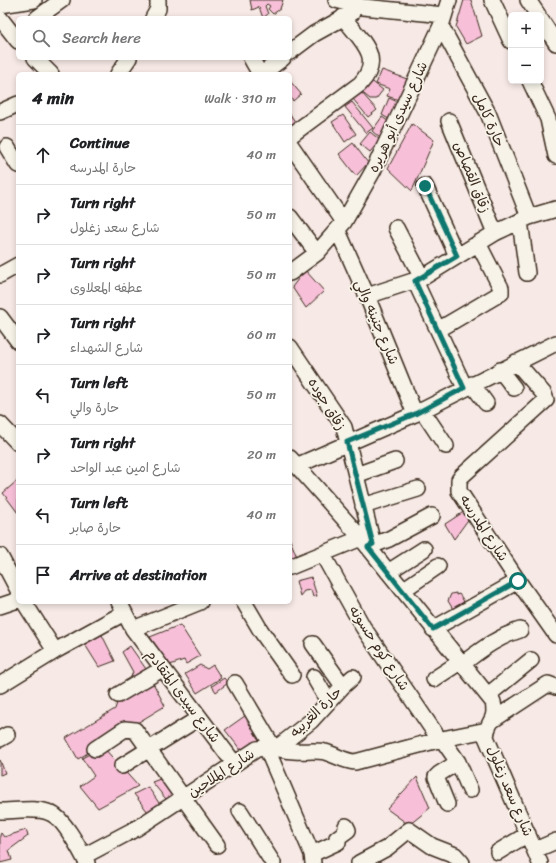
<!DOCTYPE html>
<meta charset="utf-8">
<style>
body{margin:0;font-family:Sriracha,"Playpen Sans Arabic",sans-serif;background:#f2f2f2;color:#202124}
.controls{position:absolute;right:12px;top:12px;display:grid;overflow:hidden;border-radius:6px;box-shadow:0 2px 6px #0003}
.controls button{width:36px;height:36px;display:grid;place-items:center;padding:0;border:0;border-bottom:1px solid #e0e0e0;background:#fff;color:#202124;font:20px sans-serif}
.stop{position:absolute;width:12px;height:12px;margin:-9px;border:3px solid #0f766e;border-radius:50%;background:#fff}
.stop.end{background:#0f766e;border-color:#fff;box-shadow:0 1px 4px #0008}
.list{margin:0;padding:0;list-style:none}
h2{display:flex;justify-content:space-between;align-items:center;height:52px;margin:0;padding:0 16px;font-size:17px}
h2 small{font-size:13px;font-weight:400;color:#757577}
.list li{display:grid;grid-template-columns:26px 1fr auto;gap:12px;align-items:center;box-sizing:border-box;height:60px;padding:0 16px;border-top:1px solid #e0e0e0}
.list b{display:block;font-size:15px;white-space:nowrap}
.list p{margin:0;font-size:13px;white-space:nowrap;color:#757577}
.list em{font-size:13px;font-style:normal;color:#757577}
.icon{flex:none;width:22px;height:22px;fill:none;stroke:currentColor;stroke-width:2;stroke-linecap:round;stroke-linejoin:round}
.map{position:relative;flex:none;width:556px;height:863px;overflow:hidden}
.search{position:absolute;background:#fff;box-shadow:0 2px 6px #0003;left:16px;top:16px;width:276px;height:44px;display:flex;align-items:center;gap:10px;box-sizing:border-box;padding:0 14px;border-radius:6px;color:#757577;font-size:15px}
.panel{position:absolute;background:#fff;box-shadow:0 2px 6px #0003;left:16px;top:72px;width:276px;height:532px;border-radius:6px}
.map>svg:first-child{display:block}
</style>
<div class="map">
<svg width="556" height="863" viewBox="0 0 556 863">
<rect width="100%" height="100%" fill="#f7e9e5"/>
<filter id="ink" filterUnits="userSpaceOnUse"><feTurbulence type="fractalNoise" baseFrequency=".025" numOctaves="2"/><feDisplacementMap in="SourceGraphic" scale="8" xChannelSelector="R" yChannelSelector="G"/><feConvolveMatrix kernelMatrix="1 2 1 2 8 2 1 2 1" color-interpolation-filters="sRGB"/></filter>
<g filter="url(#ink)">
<path fill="#f7c0d8" stroke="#3b2a1e" d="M250,0H283L280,9L273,14L268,9L270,6L267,4L265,6L268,14L263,18L259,7L252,10Z
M464,0H471L482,36L466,44L456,27Z
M382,70L410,80L402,101L387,96L390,89L376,84Z
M369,79L383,90L376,99H370L359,90Z
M290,81L301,94L293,101L290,97Z
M361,92L377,110L368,117L353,99Z
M389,98L400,103L392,121L382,115Z
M352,102L373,128L366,133L345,107Z
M290,114L299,128L290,133Z
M343,115L356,134L345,142L332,122Z
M382,117L391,123L380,138L372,131Z
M412,124L434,140L412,191L388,168Z
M370,132L380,140L370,152L360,144Z
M353,143L368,163L356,176L339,154Z
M305,270L324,291L306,308L292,287Z
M18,480V513L3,493Z
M465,511L470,517L454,539L445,524Z
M290,540L297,557L290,561Z
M311,577L317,596L313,597L311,590L304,591L300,596L296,581Z
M456,593V595L459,594L462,598L467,608L456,614L448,601L451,594Z
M180,625L200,656L186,664L184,660L170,665L150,637Z
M101,633L115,661L99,667L84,643Z
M130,646L146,669L130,679L133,672L122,652Z
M200,665L207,669L213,665L221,678L197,693L185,674Z
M224,678L228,683L216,692L212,686Z
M152,681L165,706L78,759L66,738L115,709L117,703Z
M249,713L267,742L244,754L225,730Z
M103,747L138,786L98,808L80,786L94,776L82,758Z
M0,760L5,773L0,775Z
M417,777L430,808L409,825L387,809Z
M160,779L177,799L170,804L152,782Z
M148,787L166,813L154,820L134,794Z
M26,830L28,836L9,850L12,860L0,863V835L1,833L4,837Z"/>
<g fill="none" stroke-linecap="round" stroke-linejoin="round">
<defs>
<path id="minor" d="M336,0L363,7L444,15
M492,0L511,41
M528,0L538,15
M0,5L34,0
M0,18L18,41
M37,18L62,0
M153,18L158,9V0
M541,20L556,43
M441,26L488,113L529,217
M290,52L314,34L352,13
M35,58L51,74
M251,58L260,74
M118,74L129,58
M262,74L283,58
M530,81L548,119L556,156
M0,112L18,104
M449,121L495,233
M290,136L360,84C385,57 360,40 343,17
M290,144L344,222
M7,147L18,165
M425,186L457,256
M290,217L317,253
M520,221L527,273
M396,228L422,278
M338,231L367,296L415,414
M290,273L317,253L344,222L373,171L441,26L449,0
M0,275L18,265
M415,281L465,388
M367,296L422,278L495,233L529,217L556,209
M0,317L18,341
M438,330L501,293V288L478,243
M290,347L344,427L373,544
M516,362L544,394L546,400L462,476L459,480V491L518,581L556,635
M500,370L514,388
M472,384L486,403
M422,410L446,446
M0,424L18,443
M290,458L361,538L493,702C497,722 487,720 486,737L540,863
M296,466L415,414L556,343
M356,475L395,461
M363,506L418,489
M368,547L389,539L432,516
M323,555L363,627L439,739
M0,556L18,590
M290,567L361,538
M388,572L424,549
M403,590L438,566
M24,602L55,651
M119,602L133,629L234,763
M244,602L261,631L292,675
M0,606L18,600
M133,629L200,602
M433,629L518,581
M313,644L343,686
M462,664C481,650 497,637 520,630
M314,677L328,701
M434,679L460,662
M235,683L273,747
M0,685L55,651L124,613
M118,695L162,669
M488,695L531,660
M493,720L548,684L556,687
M0,739L7,735
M442,739L458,762L470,790
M266,747L312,854L313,863
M278,747L311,721L343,686L353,677
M95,749L125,729L135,730L217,845
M122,766L199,718
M447,804L436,777L439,774L458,762
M0,811C14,811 38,807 50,813C64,818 80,850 87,863
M240,811L273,863
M535,850L556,841
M498,852L528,834
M312,854L338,842L337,838L348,830L346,826
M84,856L137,828L257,749C274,746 279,750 294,751C305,752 315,750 325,752C336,755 343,761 355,762L442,739L487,730
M359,863L387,848L409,830L432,846L455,855L462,863"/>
</defs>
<use href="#minor" stroke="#3b2a1e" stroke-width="18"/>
<use href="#minor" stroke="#f7f3e8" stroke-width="15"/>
</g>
</g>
<g fill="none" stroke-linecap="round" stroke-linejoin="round" filter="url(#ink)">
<path stroke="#0f766e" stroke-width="5" d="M425,186L457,256L415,281L464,388L415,414L347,442L373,544L368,547L433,629L518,581"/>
</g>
<g text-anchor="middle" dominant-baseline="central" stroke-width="3.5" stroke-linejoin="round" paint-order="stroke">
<g font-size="14" fill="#3b2a1e" stroke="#f7f3e8">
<text transform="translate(398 117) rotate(-65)">شارع سيدى أبو هريره</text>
<text transform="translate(489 120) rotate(66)">حارة كامل</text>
<text transform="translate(472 177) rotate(68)">زقاق القصاص</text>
<text transform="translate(377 322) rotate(67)">شارع جنينه والي</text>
<text transform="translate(327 404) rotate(58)">زقاق جوده</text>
<text transform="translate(484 528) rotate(57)">شارع المدرسه</text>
<text transform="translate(379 648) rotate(57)">شارع كوم حسونه</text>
<text transform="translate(183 696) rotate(53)">شارع سيدى المتقادم</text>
<text transform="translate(316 712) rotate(-44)">حارة الغربيه</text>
<text transform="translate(221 773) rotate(-33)">شارع الملاحين</text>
<text transform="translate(510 791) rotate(67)">شارع سعد زغلول</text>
</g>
</g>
</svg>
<div class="controls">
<button>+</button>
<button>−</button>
</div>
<div class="stop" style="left:518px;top:581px"></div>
<div class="stop end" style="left:425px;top:186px"></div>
<div class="search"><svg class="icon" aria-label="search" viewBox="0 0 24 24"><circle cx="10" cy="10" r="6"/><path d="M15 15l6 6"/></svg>Search here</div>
<section class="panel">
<h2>4 min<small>Walk · 310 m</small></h2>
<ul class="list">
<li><svg class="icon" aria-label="ahead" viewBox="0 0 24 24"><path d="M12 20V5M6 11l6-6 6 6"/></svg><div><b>Continue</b><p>حارة المدرسه</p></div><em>40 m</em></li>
<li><svg class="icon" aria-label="right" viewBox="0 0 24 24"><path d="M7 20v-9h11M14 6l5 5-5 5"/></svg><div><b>Turn right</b><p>شارع سعد زغلول</p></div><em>50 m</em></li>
<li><svg class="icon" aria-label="right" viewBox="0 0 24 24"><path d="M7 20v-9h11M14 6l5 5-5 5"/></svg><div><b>Turn right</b><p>عطفه المعلاوى</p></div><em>50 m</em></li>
<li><svg class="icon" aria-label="right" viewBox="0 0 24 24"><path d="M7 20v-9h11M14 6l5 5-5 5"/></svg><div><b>Turn right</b><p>شارع الشهداء</p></div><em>60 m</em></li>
<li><svg class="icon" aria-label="left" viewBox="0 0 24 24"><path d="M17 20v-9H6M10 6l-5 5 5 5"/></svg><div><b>Turn left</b><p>حارة والي</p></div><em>50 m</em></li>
<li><svg class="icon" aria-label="right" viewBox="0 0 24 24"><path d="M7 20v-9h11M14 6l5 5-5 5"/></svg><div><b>Turn right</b><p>شارع امين عبد الواحد</p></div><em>20 m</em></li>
<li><svg class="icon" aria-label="left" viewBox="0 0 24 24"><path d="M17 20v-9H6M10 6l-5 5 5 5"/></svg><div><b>Turn left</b><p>حارة صابر</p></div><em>40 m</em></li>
<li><svg class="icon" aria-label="arrive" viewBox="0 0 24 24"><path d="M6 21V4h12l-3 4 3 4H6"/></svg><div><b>Arrive at destination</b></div></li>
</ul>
</section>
</div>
